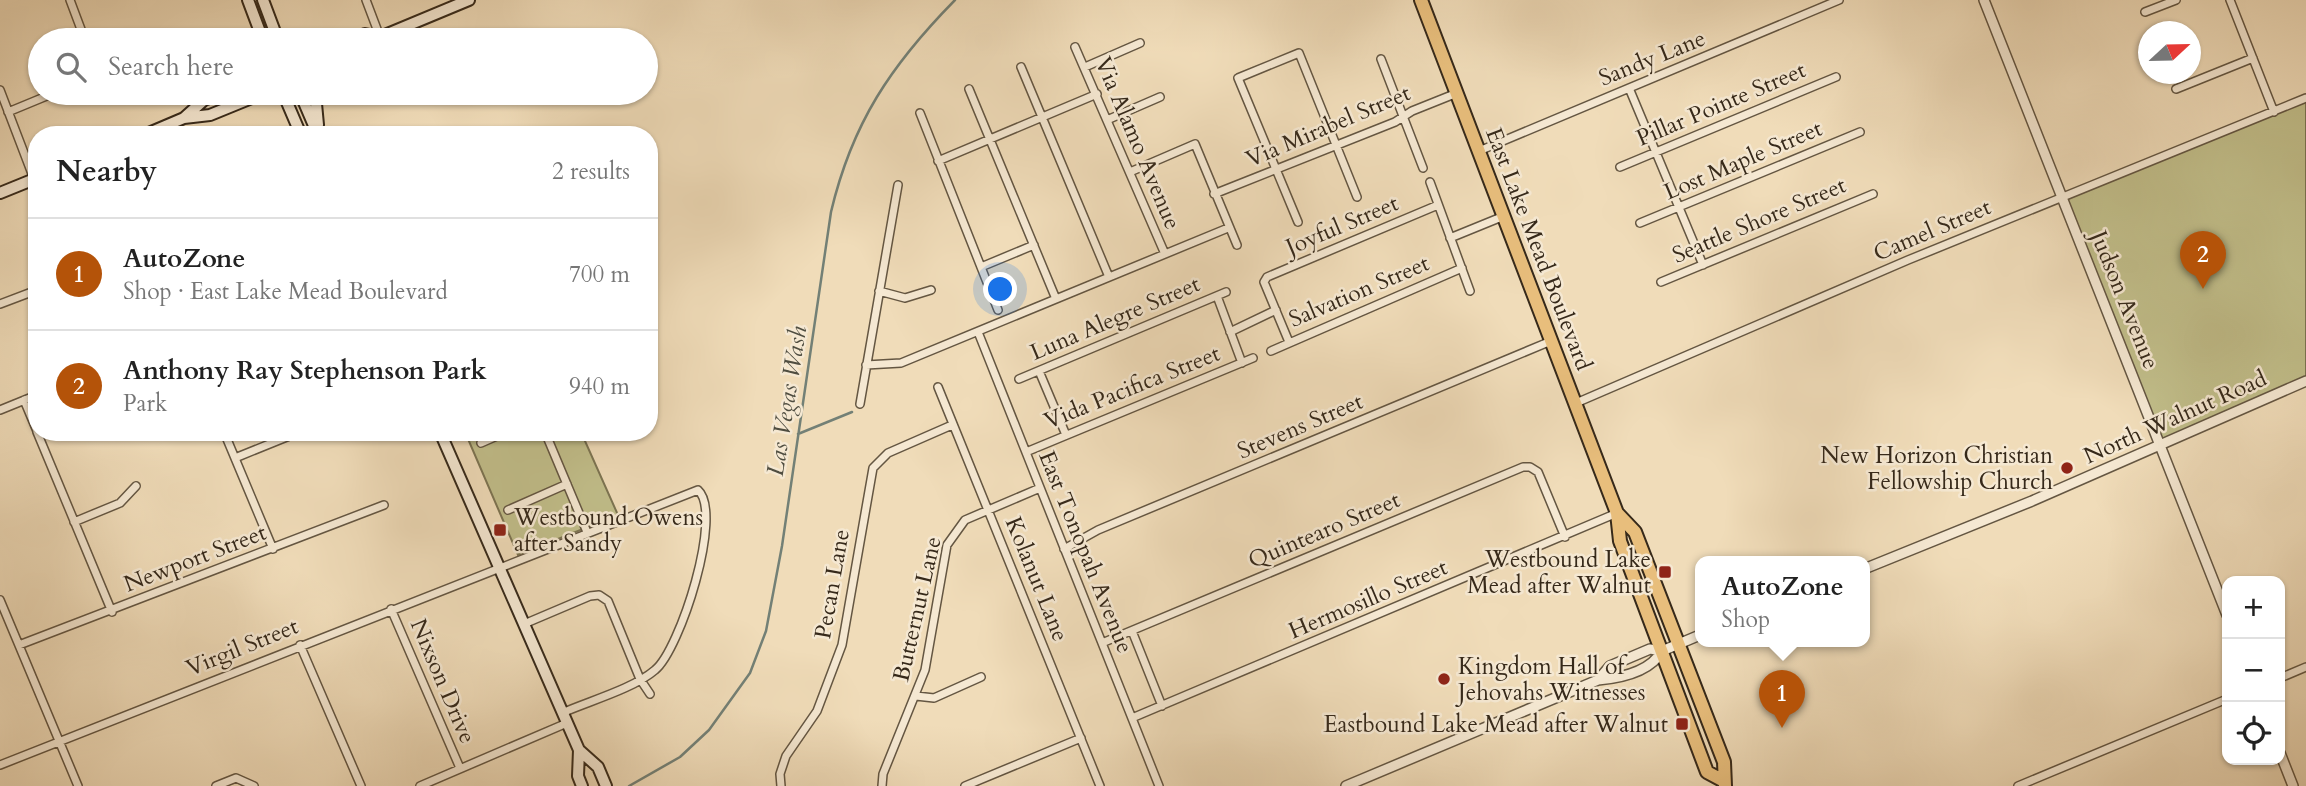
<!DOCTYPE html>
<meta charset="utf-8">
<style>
body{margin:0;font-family:Cardo,serif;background:#f2f2f2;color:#222}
.controls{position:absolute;right:21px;bottom:21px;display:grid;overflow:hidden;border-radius:14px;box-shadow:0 2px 5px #0004}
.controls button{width:63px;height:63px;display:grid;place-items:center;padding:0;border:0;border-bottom:2px solid #e0e0e0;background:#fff;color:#222;font:35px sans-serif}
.compass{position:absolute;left:2138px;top:21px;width:63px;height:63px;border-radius:50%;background:#fff;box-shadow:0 2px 5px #0004;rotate:68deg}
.you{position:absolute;left:1001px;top:290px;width:24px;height:24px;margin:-18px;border:5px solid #fff;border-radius:50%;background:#1a73e8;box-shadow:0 0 0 10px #1a73e833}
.badge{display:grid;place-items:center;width:46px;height:46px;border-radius:50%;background:#b45309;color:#fff;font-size:23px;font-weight:700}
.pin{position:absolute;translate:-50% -58px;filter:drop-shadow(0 2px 4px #0008)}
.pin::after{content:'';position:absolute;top:37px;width:24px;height:21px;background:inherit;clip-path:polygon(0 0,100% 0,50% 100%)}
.popup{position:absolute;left:1695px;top:556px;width:175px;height:91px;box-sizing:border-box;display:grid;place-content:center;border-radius:14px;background:#fff;filter:drop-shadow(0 2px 5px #0005);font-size:23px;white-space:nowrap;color:#767676}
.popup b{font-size:26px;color:#222}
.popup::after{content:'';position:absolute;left:50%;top:100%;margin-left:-14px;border:14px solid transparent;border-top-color:#fff}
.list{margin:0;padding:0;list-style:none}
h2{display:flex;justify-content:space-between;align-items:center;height:91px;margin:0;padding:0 28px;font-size:30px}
h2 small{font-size:23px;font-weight:400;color:#767676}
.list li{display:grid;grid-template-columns:46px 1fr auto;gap:21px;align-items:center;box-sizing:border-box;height:112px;padding:0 28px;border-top:2px solid #e0e0e0}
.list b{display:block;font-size:26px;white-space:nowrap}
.list p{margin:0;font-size:23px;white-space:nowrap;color:#767676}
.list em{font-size:23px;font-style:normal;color:#767676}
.icon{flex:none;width:38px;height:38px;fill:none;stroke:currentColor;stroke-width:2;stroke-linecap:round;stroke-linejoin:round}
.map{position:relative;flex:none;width:2306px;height:786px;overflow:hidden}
.search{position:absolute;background:#fff;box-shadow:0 2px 5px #0004;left:28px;top:28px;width:630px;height:77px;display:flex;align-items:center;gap:18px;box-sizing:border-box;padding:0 24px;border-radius:38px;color:#767676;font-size:26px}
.panel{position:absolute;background:#fff;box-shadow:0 2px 5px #0004;left:28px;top:126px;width:630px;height:315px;border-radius:28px}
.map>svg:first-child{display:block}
</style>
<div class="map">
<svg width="2306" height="786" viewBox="0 0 2306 786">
<rect width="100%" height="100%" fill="#f0dcb9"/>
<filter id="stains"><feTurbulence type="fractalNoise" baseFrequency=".00286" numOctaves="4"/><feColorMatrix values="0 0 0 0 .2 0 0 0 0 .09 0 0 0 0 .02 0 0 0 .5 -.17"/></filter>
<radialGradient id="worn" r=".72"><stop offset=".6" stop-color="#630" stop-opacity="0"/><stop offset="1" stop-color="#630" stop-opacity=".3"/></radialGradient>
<path fill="#c1be8a" stroke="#7c7452" stroke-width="2" d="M2306,98V381L2161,442L2062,197Z
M465,432H581L618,515L518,555Z"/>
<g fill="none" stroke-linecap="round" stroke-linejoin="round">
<path stroke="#738076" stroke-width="2.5" d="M798,434L852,412
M629,786L680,757L709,730L750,673L766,631L782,546L831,212C852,123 891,65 955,0"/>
<defs>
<path id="minor" d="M70,0L85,40
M366,0L380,37
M2230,0L2274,112
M2145,12L2176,0
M1075,47L1165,254
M1381,59L1423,168
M1021,67L1109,277
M1085,67L1140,43
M1629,88L1703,265
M969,89L1056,299
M2176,89L2253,58
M0,90L34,179
M8,112L54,93
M920,113L998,310
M1107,120L1160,97
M1479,151L1839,0
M938,161L1097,94
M1620,167L1836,77
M1130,172L1195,144L1237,245
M1430,182L1470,291
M1214,194L1395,122L1412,111L1457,93
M1298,222L1238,78L1299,53L1357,197
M1640,223L1860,132
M1450,238L1504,216
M981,267L1034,245
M1661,282L1873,194
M879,291L905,298L931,290
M1217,296L1242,363
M0,304L37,290
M978,332L1159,786
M1230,332L1276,310
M1289,342L1264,282L1267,277L1438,205
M1271,351L1462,268
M866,365L901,363L1228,228
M1039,371L1066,435
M1019,379L1226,292
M938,387L1100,786
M24,400L37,431
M1576,403L1908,260L2306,98
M860,404L898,185
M0,410L37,395
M37,432L112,612
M224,432L273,549
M545,432L587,532
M481,443L506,432
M1026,452L1253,358
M235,458L299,432
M508,510L567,484
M74,522L120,503L136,486
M1064,549L1098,530L1551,341
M0,600L78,786
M391,609L460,768
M524,624L590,596L599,595L608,601L640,679L650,694
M1132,631L1162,706
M1102,643L1523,467H1530L1538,472L1565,537
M19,645L384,505
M300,645L361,786
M2280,678L2306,667
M916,696L934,698L981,677
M1132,718L1617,513
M0,765L698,490C724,513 680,650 655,670C633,689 589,701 562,713
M216,786L236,778L254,786
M420,786L567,723
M781,786L780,774L786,756L817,711L842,645L873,468L888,453L952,425
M882,786L883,774L925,670L947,545L965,520L1040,488
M965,786L1081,738
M2018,786L2227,699"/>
<path id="tertiary" d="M1984,0L2227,615
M1864,569L2032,501L2306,381
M1598,680L1610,666L1650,649L1662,651L1700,635
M2280,753L2293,786
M1346,786L1598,680C1621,678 1650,672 1662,651"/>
<path id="secondary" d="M248,0L263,40
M263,0L278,40
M350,40L365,34L380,37L469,0
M283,93L301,135
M300,93L318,135
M315,93L318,125
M184,118L204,100L222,93
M144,135L184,118L210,115L264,93
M0,193L37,178
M440,432L579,750L598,767L606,786
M579,750L578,776L582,786"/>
<path id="primary" d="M1421,0L1617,513L1620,541L1707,772L1722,780
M1617,513L1635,532L1724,762L1725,786"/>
</defs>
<use href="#minor" stroke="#645642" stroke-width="10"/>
<use href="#tertiary" stroke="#645642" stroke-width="12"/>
<use href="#secondary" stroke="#36291a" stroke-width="14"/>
<use href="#primary" stroke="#36291a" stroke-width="16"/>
<use href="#minor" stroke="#f5e8d2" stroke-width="7"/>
<use href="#tertiary" stroke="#f5e8d2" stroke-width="9"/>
<use href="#secondary" stroke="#f5e8d2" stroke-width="10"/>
<use href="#primary" stroke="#e8be7c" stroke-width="12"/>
</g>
<g fill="#8f2418" stroke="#f5e8d2" stroke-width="2.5">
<circle cx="2067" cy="468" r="7"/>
<rect x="493" y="523" width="14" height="14" rx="3.5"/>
<rect x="1658" y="565" width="14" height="14" rx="3.5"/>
<circle cx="1444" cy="679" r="7"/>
<rect x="1675" y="717" width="14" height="14" rx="3.5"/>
</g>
<g text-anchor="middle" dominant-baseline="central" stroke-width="5" stroke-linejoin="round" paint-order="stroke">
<g font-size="23" fill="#36291a" stroke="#f5e8d2">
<text transform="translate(1652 58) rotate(-22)">Sandy Lane</text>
<text transform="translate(1721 104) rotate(-23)">Pillar Pointe Street</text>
<text transform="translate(1328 126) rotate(-23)">Via Mirabel Street</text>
<text transform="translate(1138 143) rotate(67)">Via Alamo Avenue</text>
<text transform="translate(1743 160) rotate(-23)">Lost Maple Street</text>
<text transform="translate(1759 220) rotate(-23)">Seattle Shore Street</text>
<text transform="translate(1342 225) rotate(-23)">Joyful Street</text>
<text transform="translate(1932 230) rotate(-23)">Camel Street</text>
<text transform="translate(1539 249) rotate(69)">East Lake Mead Boulevard</text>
<text transform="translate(1359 291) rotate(-23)">Salvation Street</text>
<text transform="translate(2125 300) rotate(68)">Judson Avenue</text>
<text transform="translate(1115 318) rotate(-23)">Luna Alegre Street</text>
<text transform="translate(1132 387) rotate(-22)">Vida Pacifica Street</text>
<text transform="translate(2175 417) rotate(-24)">North Walnut Road</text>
<text transform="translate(1300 426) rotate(-23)">Stevens Street</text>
<text transform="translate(1324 530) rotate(-23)">Quintearo Street</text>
<text transform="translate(1086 552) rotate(68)">East Tonopah Avenue</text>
<text transform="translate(195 558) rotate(-21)">Newport Street</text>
<text transform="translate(1037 579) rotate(68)">Kolanut Lane</text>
<text transform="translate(832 584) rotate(-80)">Pecan Lane</text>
<text transform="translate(1368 599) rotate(-23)">Hermosillo Street</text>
<text transform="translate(917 609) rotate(-77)">Butternut Lane</text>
<text transform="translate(242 647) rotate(-22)">Virgil Street</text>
<text transform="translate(443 681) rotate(67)">Nixson Drive</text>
</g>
<g font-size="23" fill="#36291a" stroke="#f5e8d2" text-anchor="end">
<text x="2053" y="455">New Horizon Christian<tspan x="2053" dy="26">Fellowship Church</tspan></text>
<text x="514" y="517" text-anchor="start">Westbound Owens<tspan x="514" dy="26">after Sandy</tspan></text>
<text x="1651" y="559">Westbound Lake<tspan x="1651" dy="26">Mead after Walnut</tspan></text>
<text x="1458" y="666" text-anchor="start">Kingdom Hall of<tspan x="1458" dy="26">Jehovahs Witnesses</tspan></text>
<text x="1668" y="724">Eastbound Lake Mead after Walnut</text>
</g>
<g font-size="24" font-style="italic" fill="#4f4d40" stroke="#f5e8d2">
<text transform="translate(787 401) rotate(-81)">Las Vegas Wash</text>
</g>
</g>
<rect width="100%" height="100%" filter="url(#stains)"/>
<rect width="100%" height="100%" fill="url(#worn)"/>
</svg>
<div class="controls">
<button>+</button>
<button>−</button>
<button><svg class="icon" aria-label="locate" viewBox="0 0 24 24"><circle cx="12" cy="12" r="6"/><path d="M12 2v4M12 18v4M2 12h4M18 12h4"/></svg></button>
</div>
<svg class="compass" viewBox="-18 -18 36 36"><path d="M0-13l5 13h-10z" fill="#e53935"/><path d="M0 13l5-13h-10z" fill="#767676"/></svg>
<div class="you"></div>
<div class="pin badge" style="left:1782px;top:728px">1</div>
<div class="popup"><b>AutoZone</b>Shop</div>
<div class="pin badge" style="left:2203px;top:289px">2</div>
<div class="search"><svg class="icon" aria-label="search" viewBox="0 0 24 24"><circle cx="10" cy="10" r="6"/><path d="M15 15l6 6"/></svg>Search here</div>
<section class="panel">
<h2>Nearby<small>2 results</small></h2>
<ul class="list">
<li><span class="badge">1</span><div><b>AutoZone</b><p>Shop · East Lake Mead Boulevard</p></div><em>700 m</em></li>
<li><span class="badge">2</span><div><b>Anthony Ray Stephenson Park</b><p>Park</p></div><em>940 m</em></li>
</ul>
</section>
</div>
